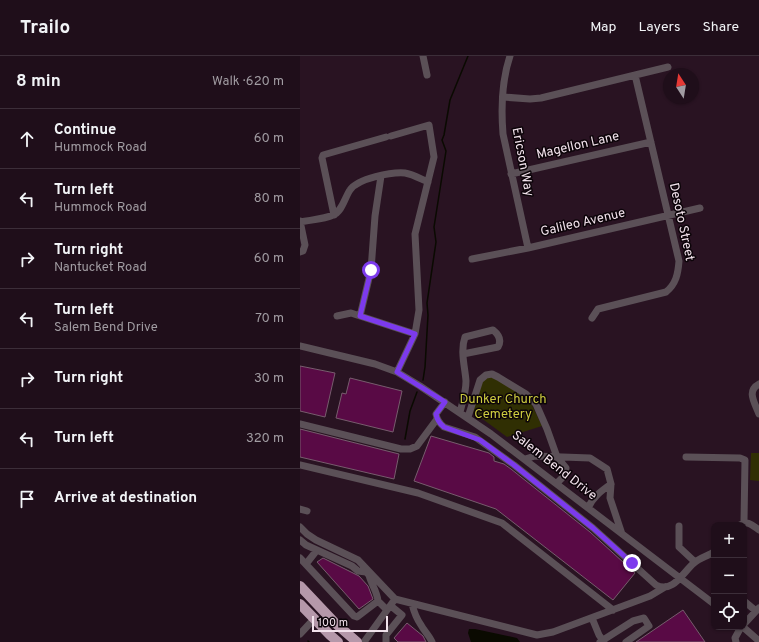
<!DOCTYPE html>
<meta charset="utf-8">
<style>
body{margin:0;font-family:Overpass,sans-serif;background:#2c1c27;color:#f1f3f6}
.controls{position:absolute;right:12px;bottom:12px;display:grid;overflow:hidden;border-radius:8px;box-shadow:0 1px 3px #0004}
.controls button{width:36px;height:36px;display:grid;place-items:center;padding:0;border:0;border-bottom:1px solid #3c2e39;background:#1f0e1a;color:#f1f3f6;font:20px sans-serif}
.compass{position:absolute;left:363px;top:12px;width:36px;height:36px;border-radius:50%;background:#1f0e1a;box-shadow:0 1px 3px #0004;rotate:348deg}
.scale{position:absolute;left:12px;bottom:10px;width:76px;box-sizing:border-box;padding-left:4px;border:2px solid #f2e2ec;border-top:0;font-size:11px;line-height:14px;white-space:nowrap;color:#f2e2ec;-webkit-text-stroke:3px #0c0409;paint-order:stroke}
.stop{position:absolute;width:12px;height:12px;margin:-9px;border:3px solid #7c3aed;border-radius:50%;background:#fff}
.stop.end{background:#7c3aed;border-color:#fff;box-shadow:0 1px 4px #0008}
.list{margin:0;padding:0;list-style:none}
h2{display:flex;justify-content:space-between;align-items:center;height:52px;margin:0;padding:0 16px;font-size:17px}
h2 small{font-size:13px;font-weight:400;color:#a19ca2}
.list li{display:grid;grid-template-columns:26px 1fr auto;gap:12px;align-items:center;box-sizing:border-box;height:60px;padding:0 16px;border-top:1px solid #3c2e39}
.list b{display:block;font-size:15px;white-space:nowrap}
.list p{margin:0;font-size:13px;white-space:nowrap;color:#a19ca2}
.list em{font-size:13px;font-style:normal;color:#a19ca2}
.icon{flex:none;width:22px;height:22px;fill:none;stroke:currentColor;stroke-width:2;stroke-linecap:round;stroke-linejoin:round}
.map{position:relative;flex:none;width:459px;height:586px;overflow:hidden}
header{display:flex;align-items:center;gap:24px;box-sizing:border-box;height:56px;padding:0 20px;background:#1f0e1a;border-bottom:1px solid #3c2e39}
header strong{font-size:19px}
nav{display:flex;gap:22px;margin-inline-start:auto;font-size:14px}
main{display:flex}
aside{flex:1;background:#1f0e1a}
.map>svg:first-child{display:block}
</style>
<header>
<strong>Trailo</strong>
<nav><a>Map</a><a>Layers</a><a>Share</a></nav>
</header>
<main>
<aside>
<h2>8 min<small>Walk · 620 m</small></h2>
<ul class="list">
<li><svg class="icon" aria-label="ahead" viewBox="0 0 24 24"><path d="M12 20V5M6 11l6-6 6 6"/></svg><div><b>Continue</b><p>Hummock Road</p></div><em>60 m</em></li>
<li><svg class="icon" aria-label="left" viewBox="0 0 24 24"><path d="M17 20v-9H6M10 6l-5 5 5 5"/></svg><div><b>Turn left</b><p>Hummock Road</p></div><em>80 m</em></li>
<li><svg class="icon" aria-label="right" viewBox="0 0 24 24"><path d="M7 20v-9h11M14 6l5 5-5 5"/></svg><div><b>Turn right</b><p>Nantucket Road</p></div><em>60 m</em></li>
<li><svg class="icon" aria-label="left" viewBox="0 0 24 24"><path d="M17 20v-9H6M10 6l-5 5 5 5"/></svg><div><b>Turn left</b><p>Salem Bend Drive</p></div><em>70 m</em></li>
<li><svg class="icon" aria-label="right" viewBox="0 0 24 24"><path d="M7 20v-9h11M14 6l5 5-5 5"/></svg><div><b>Turn right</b></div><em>30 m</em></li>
<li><svg class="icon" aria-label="left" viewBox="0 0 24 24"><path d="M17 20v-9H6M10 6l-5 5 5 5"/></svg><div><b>Turn left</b></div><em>320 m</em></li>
<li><svg class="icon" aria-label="arrive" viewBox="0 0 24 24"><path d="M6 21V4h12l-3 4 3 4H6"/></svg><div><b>Arrive at destination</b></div></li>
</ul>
</aside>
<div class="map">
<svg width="459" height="586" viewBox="0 0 459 586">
<rect width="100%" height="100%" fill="#291322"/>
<path fill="#302f03" d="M190,320L215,333L231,347L242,370L207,381L173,356L183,323Z
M451,397H459V425L450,424Z"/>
<path fill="#0a0a01" d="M169,573H175L217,582L220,586H171L168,577Z"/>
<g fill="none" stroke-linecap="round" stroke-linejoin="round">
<path stroke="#0a0a01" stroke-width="1.5" d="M123,324L125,311L128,259L127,247L136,186L134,171L146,95L142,84L144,79L150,44L168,0
M105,383L110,355L117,336
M8,585L9,586"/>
</g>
<path fill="#590a45" stroke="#775c6d" d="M0,310L35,317L25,361L0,355Z
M50,322L102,335L93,376L36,362L42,337L46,338Z
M0,373L99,398L94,423L0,401Z
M131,380L189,397L194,401V405L204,408L211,413L290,476L335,517L313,544L196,453L114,425Z
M23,502L59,520L68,530L73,543L59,553L17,506Z
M383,554L405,586H336Z
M107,567L123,580L126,586H98L94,582Z"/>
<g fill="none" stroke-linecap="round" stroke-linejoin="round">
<path stroke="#5b5057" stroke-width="7" d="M123,0L127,19
M210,0C202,24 201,53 203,78L228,192
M203,41L230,43L241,42L368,11
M91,80L129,69L134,101L115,178L119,254L115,278L97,316
M211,118L351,86
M81,120L75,160L71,214L60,260L115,278
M34,159L22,102L23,99L86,81
M0,165L5,189L3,195L0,196
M0,166C10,164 25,163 33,159C42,156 45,141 50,134C58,122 92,116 105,117C112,118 121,123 128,126
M172,203L228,192L400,152
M37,260L51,257L60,260
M292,262L298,253L366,236C376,228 378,218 379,205L335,19
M0,290L75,308L97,316L120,330L191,378L414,548
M459,328C446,335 455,347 459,358
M145,346L136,358C137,364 139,367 144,371L175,381L214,409L293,472L356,529C373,538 383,516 394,507C399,502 408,500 414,496
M160,356C163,345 166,336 166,325C165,311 160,295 165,281L193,274C198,278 202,284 198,291L163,298
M168,361L180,324L186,319L192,318L198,321L226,338L236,348L247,373L257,401L266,412L265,419L257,427
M0,368L101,393H110L117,390L137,363
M386,401L440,402L445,404L444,466
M225,403L235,400L290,402L307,413L311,428L310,442L322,478
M0,409L118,437L202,467L313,554
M288,452C293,441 301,435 311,428
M0,453L7,455
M440,469C448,464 452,469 459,474
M379,470V491L395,506
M0,471L7,478L16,484L58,504L95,543L237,579L253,576L350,540L365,531
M0,484L6,489L52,510L58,515L66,516L69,519
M0,502L54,560L57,561L78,545L87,554
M6,508L17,494
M70,517L69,519C71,528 77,535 78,545
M444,545L456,555
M112,548C114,556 116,562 121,569C124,575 129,579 132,586
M292,562L299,579L304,586
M444,568L459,552
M443,571L459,585
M0,578L14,563
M64,586L95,543
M86,586V579L102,559L91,550
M300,586L333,565L344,562L349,570L326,586
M436,586L435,582L441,571"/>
<path stroke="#b598aa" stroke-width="10" d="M0,530L34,566L57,586
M0,548L30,579L38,586"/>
</g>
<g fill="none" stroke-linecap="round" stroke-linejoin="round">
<path stroke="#7c3aed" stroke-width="5" d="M71,214L60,260L115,278L97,316L145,346L136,358C137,364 139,367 144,371L180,384L214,409L293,472L332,507"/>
</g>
<g text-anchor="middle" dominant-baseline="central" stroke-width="3" stroke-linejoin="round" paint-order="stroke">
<g font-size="13" fill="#f2e2ec" stroke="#0c0409">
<text transform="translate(278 90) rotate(-13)">Magellon Lane</text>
<text transform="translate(222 106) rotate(79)">Ericson Way</text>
<text transform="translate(381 166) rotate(78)">Desoto Street</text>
<text transform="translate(283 167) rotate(-13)">Galileo Avenue</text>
<text transform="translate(254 410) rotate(38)">Salem Bend Drive</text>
</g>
<g font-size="13" fill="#cdcb3f" stroke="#0c0409">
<text x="203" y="344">Dunker Church<tspan x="203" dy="15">Cemetery</tspan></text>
</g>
</g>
</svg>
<div class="controls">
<button>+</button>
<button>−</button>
<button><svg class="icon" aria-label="locate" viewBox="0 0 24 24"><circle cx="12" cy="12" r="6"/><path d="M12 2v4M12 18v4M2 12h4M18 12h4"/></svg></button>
</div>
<svg class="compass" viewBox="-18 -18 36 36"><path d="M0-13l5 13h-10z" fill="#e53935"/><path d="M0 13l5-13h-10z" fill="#a19ca2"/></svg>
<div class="scale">100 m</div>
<div class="stop" style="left:71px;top:214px"></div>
<div class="stop end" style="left:332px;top:507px"></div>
</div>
</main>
